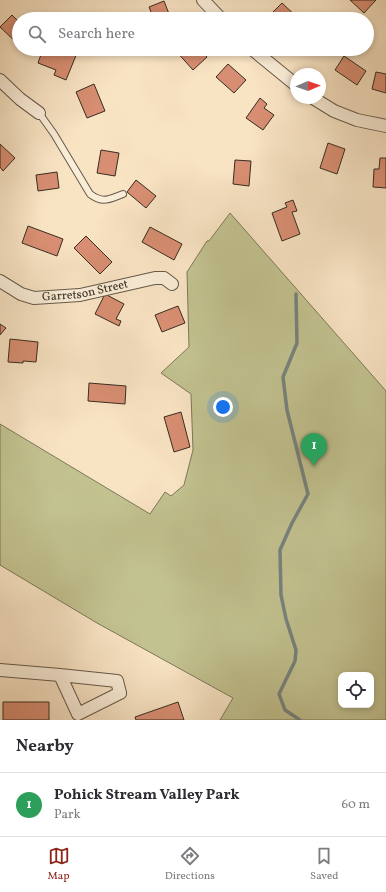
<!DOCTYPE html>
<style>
body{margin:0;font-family:Vollkorn,serif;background:#f7f7f7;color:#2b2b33}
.controls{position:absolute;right:12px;bottom:12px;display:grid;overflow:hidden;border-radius:8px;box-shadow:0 2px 6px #0003}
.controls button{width:36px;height:36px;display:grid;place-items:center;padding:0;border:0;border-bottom:1px solid #e1e1e2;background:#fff;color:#2b2b33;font:20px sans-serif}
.compass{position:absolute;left:290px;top:68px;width:36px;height:36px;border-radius:50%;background:#fff;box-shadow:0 2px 6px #0003;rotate:88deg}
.you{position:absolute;left:223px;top:407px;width:14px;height:14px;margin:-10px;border:3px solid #fff;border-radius:50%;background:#1a73e8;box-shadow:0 0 0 6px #1a73e833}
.badge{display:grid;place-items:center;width:26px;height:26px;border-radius:50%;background:#8f2418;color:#fff;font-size:13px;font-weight:700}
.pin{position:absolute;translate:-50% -33px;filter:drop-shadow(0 1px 2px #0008)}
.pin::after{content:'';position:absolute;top:21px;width:14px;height:12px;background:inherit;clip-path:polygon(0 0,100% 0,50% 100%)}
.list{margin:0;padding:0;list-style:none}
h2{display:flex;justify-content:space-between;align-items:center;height:52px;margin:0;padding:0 16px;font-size:17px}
h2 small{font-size:13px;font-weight:400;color:#7c7c81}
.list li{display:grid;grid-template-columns:26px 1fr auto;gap:12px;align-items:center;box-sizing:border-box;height:64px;padding:0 16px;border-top:1px solid #e1e1e2}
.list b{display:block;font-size:15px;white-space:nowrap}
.list p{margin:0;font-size:13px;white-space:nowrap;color:#7c7c81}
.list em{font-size:13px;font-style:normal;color:#7c7c81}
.icon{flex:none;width:22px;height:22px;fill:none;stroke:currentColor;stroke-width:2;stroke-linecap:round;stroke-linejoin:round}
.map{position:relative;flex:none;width:386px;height:720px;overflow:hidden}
.search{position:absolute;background:#fff;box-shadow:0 2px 6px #0003;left:12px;right:12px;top:12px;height:44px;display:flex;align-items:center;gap:10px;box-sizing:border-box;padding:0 14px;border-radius:22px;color:#7c7c81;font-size:15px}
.sheet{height:116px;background:#fff}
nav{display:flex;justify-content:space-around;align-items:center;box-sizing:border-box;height:56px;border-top:1px solid #e1e1e2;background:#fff;font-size:11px;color:#7c7c81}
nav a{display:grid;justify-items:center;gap:2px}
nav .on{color:#8f2418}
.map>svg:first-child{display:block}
</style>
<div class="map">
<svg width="386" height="720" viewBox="0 0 386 720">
<rect width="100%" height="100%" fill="#f8e3c3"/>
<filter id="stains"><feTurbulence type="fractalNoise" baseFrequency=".005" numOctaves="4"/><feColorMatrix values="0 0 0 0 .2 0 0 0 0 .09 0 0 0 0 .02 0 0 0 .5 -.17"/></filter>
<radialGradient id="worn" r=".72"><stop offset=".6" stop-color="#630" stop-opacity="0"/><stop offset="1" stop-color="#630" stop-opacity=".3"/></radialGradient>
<path fill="#c2c290" stroke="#7c7858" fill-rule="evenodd" d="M230,213L386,391V720H220L233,698L97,623L0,565V424L150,514L165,492L171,496L184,485L193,450L191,394L161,373L189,347L187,272L207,241H209ZM341,675H371V705H341Z"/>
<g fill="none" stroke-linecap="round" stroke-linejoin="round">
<path stroke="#76837e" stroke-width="3.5" d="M296,294L297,343L283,377L287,410L308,494L292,523L280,550L281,595L286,619L296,650L295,661L279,694L285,710L300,720"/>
</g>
<path fill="#d88e72" stroke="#362d21" d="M350,0H376L364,13Z
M164,1L171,19H154L149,7Z
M282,3L299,19H274L270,15Z
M12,15L19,22V45L0,27Z
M43,49H52L62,53L64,49H68L77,53L66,80L54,75L56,70L38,63Z
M179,49H200L207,57L193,70L176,51Z
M309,49H321L316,55Z
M344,56L366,71L357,85L335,70Z
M228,64L246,80L234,93L216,77Z
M376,72L386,74V93L372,89Z
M94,84L105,111L87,118L76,92Z
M260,98L267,104L264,108L274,115L263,130L246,118Z
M328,143L345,149L337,174L320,168Z
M0,144L15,158L3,171L0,167Z
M101,150L119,153L115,176L97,173Z
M380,158H386V188L373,187L374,169H379Z
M235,160L251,161L249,186L233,184Z
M57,172L59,188L38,191L36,175Z
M136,180L156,196L146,208L127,192Z
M293,200L297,211L292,212L300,234L282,241L272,213L287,207L285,203Z
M28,226L63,239L57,256L22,243Z
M150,227L182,244L174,260L142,242Z
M86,236L112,262L100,274L74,248Z
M105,294L124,304L116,319L121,321L119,326L95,314Z
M178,306L185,323L162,332L155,315Z
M0,324L6,328L0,335Z
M10,339L38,342L36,362L23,361V363L8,362Z
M89,383L126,386L125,404L88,401Z
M181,412L190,447L174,452L164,417Z
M3,702H49V720H3Z
M178,702L184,720H136L135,717Z"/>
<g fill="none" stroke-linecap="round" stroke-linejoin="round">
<defs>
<path id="lane" d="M39,113L54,134L90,194C103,204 109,199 123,194"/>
<g id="street">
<path d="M203,0L221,19"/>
<path d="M252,49L296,85"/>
<path d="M0,80L20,99L39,113"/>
<path d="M313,98L334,111L357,120L386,126"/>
<path id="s1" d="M0,281L21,294L34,298L80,295L155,278H164L172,284"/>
<path d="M0,670L60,675L117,681L120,693L78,714L60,675"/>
</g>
</defs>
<use href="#lane" stroke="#665a4a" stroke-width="8"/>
<use href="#street" stroke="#665a4a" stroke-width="14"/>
<use href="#lane" stroke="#faedd8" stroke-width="6"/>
<use href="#street" stroke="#faedd8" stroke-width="12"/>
</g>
<g text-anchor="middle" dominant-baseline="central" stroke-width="3" stroke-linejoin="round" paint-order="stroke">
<g font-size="12" fill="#362d21" stroke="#faedd8">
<text stroke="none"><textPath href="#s1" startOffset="90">Garretson Street</textPath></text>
</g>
</g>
<rect width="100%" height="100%" filter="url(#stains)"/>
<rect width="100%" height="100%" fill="url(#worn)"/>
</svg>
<div class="controls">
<button><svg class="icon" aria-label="locate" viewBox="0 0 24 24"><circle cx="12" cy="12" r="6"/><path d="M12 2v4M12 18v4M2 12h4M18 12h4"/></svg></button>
</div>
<svg class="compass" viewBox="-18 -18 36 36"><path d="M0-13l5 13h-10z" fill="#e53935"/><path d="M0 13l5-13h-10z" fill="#7c7c81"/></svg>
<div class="you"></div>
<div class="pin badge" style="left:314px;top:466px;background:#2e9e5b">1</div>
<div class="search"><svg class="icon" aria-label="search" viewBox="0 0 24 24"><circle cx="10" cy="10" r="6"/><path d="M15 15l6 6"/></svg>Search here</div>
</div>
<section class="sheet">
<h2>Nearby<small></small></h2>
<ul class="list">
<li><span class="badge" style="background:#2e9e5b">1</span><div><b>Pohick Stream Valley Park</b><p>Park</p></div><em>60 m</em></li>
</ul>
</section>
<nav>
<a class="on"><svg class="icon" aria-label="map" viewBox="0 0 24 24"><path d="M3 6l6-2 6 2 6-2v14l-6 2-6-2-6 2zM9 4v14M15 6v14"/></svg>Map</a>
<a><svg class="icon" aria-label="directions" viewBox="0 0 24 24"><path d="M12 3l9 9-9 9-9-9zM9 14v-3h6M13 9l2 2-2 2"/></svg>Directions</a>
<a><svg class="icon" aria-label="saved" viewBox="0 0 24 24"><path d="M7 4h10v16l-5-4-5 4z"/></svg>Saved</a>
</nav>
